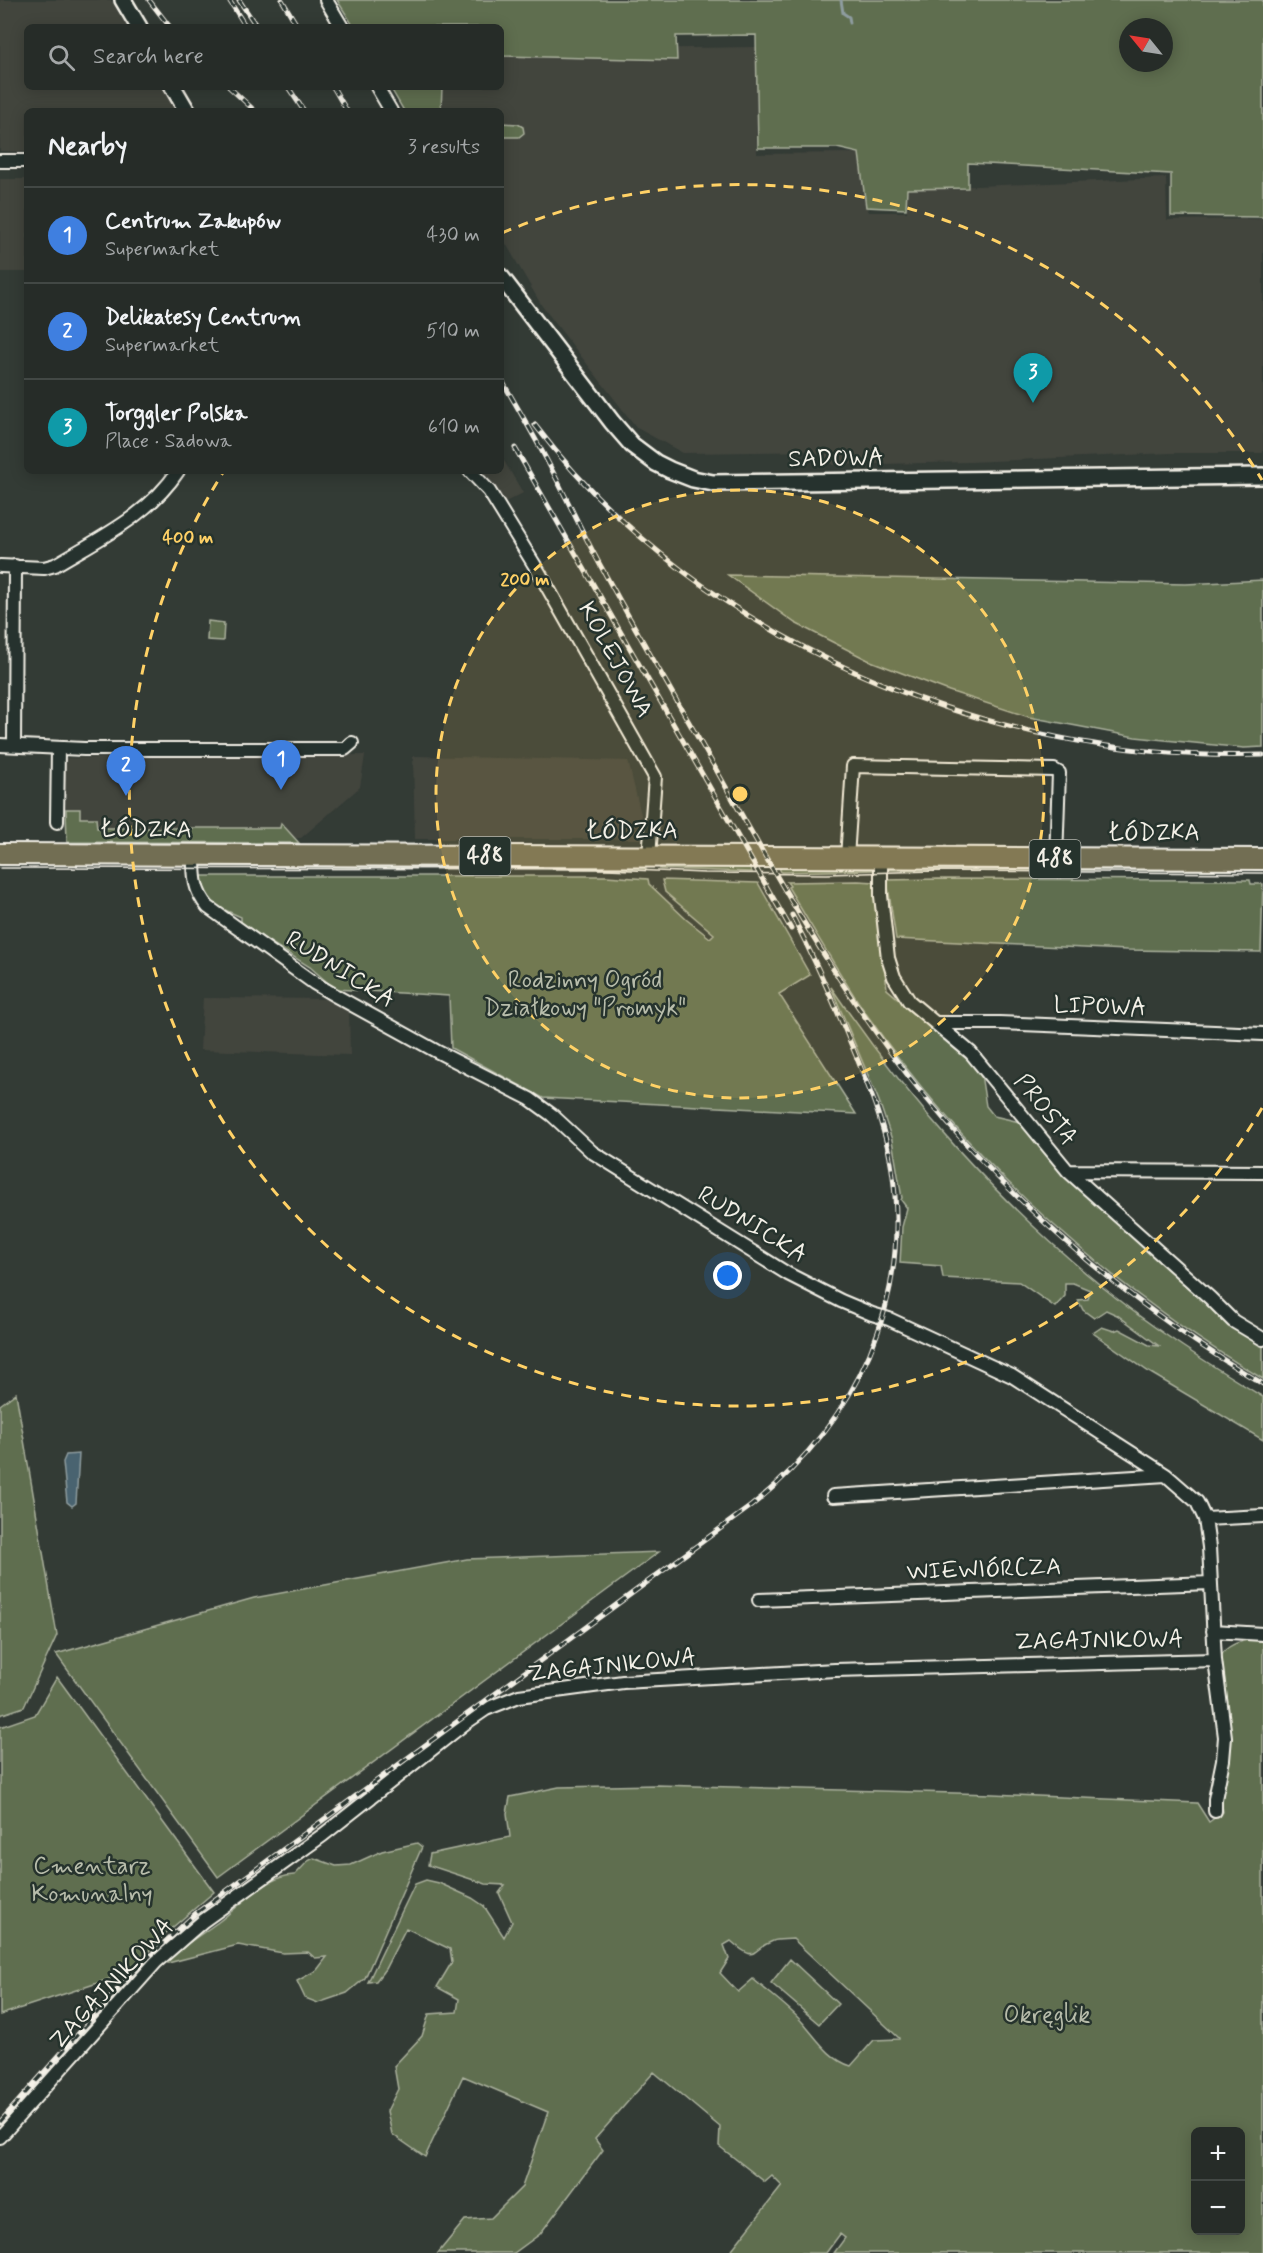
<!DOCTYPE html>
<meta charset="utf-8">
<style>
body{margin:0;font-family:Mynerve,sans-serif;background:#2e3430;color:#f1f3f6}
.controls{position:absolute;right:18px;bottom:18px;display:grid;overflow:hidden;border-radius:9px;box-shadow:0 3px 15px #0003}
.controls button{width:54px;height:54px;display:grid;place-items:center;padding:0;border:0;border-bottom:2px solid #424845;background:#262c28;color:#f1f3f6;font:30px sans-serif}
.compass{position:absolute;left:1119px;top:18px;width:54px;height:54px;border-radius:50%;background:#262c28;box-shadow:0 3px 15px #0003;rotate:300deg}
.you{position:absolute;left:728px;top:1276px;width:21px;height:21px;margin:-15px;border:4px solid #fff;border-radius:50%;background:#1a73e8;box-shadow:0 0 0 9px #1a73e833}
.badge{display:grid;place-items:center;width:39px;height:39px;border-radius:50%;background:#ffd166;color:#fff;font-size:20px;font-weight:700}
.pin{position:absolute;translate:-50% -50px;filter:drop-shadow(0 2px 3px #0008)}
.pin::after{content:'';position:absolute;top:32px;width:21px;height:18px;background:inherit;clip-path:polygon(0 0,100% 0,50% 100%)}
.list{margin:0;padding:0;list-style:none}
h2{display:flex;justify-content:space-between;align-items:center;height:78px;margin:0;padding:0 24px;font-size:26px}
h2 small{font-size:20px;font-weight:400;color:#a4a7a8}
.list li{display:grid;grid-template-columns:39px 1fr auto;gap:18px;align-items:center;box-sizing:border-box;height:96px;padding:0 24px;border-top:2px solid #424845}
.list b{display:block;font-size:22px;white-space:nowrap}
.list p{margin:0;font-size:20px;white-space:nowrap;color:#a4a7a8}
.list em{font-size:20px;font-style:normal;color:#a4a7a8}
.icon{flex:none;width:33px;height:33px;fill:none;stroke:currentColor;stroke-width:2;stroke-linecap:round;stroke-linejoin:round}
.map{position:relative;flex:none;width:1263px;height:2253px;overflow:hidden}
.search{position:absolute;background:#262c28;box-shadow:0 3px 15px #0003;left:24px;top:24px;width:480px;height:66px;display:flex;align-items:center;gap:15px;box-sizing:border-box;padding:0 21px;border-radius:9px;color:#a4a7a8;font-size:22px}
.panel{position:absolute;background:#262c28;box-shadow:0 3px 15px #0003;left:24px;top:108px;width:480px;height:366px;border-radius:9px}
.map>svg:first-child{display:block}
</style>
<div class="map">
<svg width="1263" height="2253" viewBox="0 0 1263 2253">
<rect width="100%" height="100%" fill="#333b35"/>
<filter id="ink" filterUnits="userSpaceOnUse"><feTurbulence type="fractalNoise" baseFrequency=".0167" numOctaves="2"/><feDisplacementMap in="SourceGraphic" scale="12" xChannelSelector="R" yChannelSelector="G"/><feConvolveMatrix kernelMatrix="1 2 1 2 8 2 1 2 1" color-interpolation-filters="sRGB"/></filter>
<g filter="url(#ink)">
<path fill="#43453e" d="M0,0H111L127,27H27V87H162L177,111H27V152L0,151Z
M756,47L757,154L860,153L868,212H907L906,189L1166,178L1167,220L1263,219V453H1170L969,462L833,465L813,451L683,453L637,428L542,306L501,235V111H444L435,87H501V51Z
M0,179H27V272H0Z
M501,456L523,493L505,502L478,471H501Z
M365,755L360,787L301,838L66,837L65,758Z
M413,756L628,761L643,823L640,839H415Z
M203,998L330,999L349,1008L350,1055L200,1050Z"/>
<path fill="#5f6e50" stroke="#aab09c" stroke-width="1.5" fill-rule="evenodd" d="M337,0H1263V217L1171,216V174L968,163V188L907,189L906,209L866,207L859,153L837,148H758L756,35L676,36L677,60L501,56V27H354ZM1128,27H1164V63H1128Z
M390,87H442L441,111H404Z
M501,123L518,124L523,127L524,133L519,137H501Z
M728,575L1186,584L1263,580V747L1244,748L1135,737L1029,717L949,691L868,660L795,623Z
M208,621L224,623L223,641L207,640Z
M66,809H80V818H96L97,828H280L281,823L299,843L67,842Z
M201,864L643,865L646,869L200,866Z
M748,865L752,872L660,869V866Z
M778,865H874L877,870L781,872Z
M890,867H1232V870H888Z
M198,876H606L648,879L649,884L687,920L710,938L714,934L665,892L662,880L758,883L810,975L779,994L856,1114L543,1098L451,1048L449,996L335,989L310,967L241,924V917L225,910L222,914L210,906Z
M939,879L1250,880L1251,884H1263L1261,952L1127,950L896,939L887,880Z
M858,881L875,882L887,989L980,1068L986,1106L994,1116L1024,1123L1263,1345V1379C1108,1286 971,1164 867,1015C839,974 814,930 788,887L790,886L787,882Z
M831,987C910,1103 996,1200 1105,1289C1154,1330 1209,1364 1263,1397V1440L1149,1372L1093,1333L1102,1327L1114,1331L1119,1329L1149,1345L1159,1346L1117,1315L1106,1310L1094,1318L1083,1310L1078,1300L1088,1299L1090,1290L1073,1283H1065V1296L1055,1307L1019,1282L943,1278L941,1266L900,1263L902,1227L907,1208L901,1200L902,1198L892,1140L879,1101Z
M16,1393L57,1635L24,1707L0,1715V1405Z
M659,1552L218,1877L56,1654L254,1598L467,1559Z
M1252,1639L1263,1640V2253H834L845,2238L840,2234L826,2253H729L782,2186L772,2176L765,2182L719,2146L720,2127L654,2072L595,2139L603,2150L540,2234L514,2253H438L465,2220L491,2218L522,2187L548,2112L463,2076L425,2157L392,2134L387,2111L398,2089L394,2066L422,2036L429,2014L457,2012L459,1999L437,1987L452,1962L450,1949L406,1928L385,1969L376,1981L368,1982L415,1884L426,1880L439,1883L472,1898L484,1906L504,1937L512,1922L499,1893L505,1885L486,1884L428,1865L430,1854L510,1837L507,1813L510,1797L559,1787L656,1785L993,1794L1197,1803L1209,1822L1223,1812L1220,1793L1229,1741L1221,1656C1227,1644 1240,1642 1252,1639ZM793,1939L899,2038V2039L874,2040L851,2066C830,2060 817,2039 803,2023C789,2007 769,1993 753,1979L738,1992L720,1973L729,1959L724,1945L731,1941C758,1965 750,1949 773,1941C778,1939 787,1940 793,1939ZM1196,2132H1240V2230H1196Z
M57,1677L214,1892L166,1933L128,1973L0,2015V1727L35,1715Z
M417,1843L422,1847L365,1978L347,1993L318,2003L305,1998L297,1981L317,1970L327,1957L315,1958L308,1952L283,1953L238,1945L168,1963L167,1959C183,1946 200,1935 217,1923C238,1908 268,1874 295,1875L308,1861L314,1858L336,1866L351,1865L382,1851Z
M790,1959L838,2004L819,2024L771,1983Z"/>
<path fill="#4a646f" stroke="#8e9c9f" stroke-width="1.5" d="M79,1454L76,1503L72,1506L67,1502L63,1462L66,1455Z"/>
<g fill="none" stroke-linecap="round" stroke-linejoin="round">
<path stroke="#8e9c9f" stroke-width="3" d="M841,0L843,13L849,17L850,23"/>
<defs>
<path id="minor" d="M326,0L342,27
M377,87L391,111
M0,161H27
M470,471L489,491L540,574L655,777L649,857
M0,566L44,568L55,565C100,538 149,515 178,471
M0,745L84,749H345L352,743
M14,745L15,566
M57,822L58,748
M194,856C194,876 194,891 208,907L314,983L336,996L436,1051L530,1099L552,1115L592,1152L788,1274L841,1301L872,1314L889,1319L1012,1376L1166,1475L1197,1502L1205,1519L1209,1547L1215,1660L1225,1737L1223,1760L1215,1799V1811
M847,858L853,766L1054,770L1059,773L1056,859
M881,858V896L888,958L894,977L909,1001L971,1053L1068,1171L1210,1298L1233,1321L1263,1339
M936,1023H999L1263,1034
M1068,1171L1263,1172
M833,1496L1166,1475
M1205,1519L1263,1516
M759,1600L1211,1583
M1213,1631L1263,1634
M0,2137L156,1962L203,1921L323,1835L464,1724L486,1709L519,1696L623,1682L835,1670L1215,1660"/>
<path id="tertiary" d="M123,0L139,27
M173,87L187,111
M501,277L612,422L632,445L656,463L670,470L693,479L713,483L1263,476"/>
<path id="primary" d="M0,854L1263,859"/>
</defs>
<use href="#minor" stroke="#f4f1e8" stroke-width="16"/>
<use href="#tertiary" stroke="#f4f1e8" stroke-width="20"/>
<use href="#primary" stroke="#f4f1e8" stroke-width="24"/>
<use href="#minor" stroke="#26332d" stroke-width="12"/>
<use href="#tertiary" stroke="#26332d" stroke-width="15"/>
<use href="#primary" stroke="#726e52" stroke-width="20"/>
<path stroke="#f4f1e8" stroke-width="1.5" d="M0,868L607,869L705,873L827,874L933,871L1263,873"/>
<defs>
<path id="rail" d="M149,0L170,27
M229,0L246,27
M239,0L257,27
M282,0L298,27
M229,87L255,111
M288,87L304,111
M333,87L347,111
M501,379C519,410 538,442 554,474C571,507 586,540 604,572C645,647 689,721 731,796C789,899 847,1001 922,1093C1017,1209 1134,1308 1263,1384
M535,425C699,641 995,764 1263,755
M515,448L791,929
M0,2122L135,1970L195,1914L751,1506C857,1421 914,1301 891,1163C884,1124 869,1088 854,1051C835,1005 815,960 792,915"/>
</defs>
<use href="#rail" stroke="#f4f1e8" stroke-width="5"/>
<use href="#rail" stroke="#26332d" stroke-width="3" stroke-dasharray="9" stroke-linecap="butt"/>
</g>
</g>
<circle cx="740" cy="794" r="304" fill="#ffd166" fill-opacity=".12"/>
<g fill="none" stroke="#ffd166" stroke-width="3" stroke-dasharray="10 8">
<circle cx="740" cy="794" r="304"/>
<path d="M1262 1108A609 609 0 1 1 224 471M502 233A609 609 0 0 1 1262 480"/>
</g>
<g text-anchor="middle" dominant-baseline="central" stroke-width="5" stroke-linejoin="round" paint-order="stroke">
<g fill="#26332d" stroke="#b6b8b0" stroke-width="1.5">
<rect x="459.5" y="837" width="51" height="38" rx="4.5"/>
<rect x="1029.5" y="840" width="51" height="38" rx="4.5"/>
</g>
<g font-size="22" font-weight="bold" fill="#f4f1e8">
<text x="485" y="856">488</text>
<text x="1055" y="859">488</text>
</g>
<g font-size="24" fill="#f4f1e8" stroke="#26332d">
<text transform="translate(836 459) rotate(-1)">SADOWA</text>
<text transform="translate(615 660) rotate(61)">KOLEJOWA</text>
<text transform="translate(146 830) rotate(1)">ŁÓDZKA</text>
<text x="632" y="831">ŁÓDZKA</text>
<text x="1154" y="833">ŁÓDZKA</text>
<text transform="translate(340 970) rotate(32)">RUDNICKA</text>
<text transform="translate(1100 1007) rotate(2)">LIPOWA</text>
<text transform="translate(1045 1110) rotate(51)">PROSTA</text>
<text transform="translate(752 1225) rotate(32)">RUDNICKA</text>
<text transform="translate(984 1570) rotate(-2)">WIEWIÓRCZA</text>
<text transform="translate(1099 1641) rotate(-1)">ZAGAJNIKOWA</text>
<text transform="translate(612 1666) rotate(-6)">ZAGAJNIKOWA</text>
<text transform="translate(112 1984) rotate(-47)">ZAGAJNIKOWA</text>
</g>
<g font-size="24" fill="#b8bdab" stroke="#26332d">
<text x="585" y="980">Rodzinny Ogród<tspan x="585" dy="28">Działkowy "Promyk"</tspan></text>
<text x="92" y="1866">Cmentarz<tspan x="92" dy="28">Komunalny</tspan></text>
<text x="1047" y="2015">Okręglik</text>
</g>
</g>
<circle cx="740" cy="794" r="9" fill="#ffd166" stroke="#26332d" stroke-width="3"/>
<g font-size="18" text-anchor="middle" font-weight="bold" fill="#ffd166" stroke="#26332d" stroke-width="5" stroke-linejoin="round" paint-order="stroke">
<text x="188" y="543">400 m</text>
<text x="525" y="585">200 m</text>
</g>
</svg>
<div class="controls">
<button>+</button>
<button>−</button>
</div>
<svg class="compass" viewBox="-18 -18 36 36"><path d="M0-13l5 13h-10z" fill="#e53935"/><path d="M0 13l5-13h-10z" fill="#a4a7a8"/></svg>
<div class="you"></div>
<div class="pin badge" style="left:281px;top:790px;background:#3f7fe0">1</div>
<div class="pin badge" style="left:126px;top:796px;background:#3f7fe0">2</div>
<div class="pin badge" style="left:1033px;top:403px;background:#0f9aa8">3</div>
<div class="search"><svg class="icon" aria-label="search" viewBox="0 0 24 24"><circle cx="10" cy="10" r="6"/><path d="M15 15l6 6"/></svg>Search here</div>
<section class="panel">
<h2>Nearby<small>3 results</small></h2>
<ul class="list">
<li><span class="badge" style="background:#3f7fe0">1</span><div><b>Centrum Zakupów</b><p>Supermarket</p></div><em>430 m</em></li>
<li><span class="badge" style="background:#3f7fe0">2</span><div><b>Delikatesy Centrum</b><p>Supermarket</p></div><em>510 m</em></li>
<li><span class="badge" style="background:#0f9aa8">3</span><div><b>Torggler Polska</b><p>Place · Sadowa</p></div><em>610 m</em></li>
</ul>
</section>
</div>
